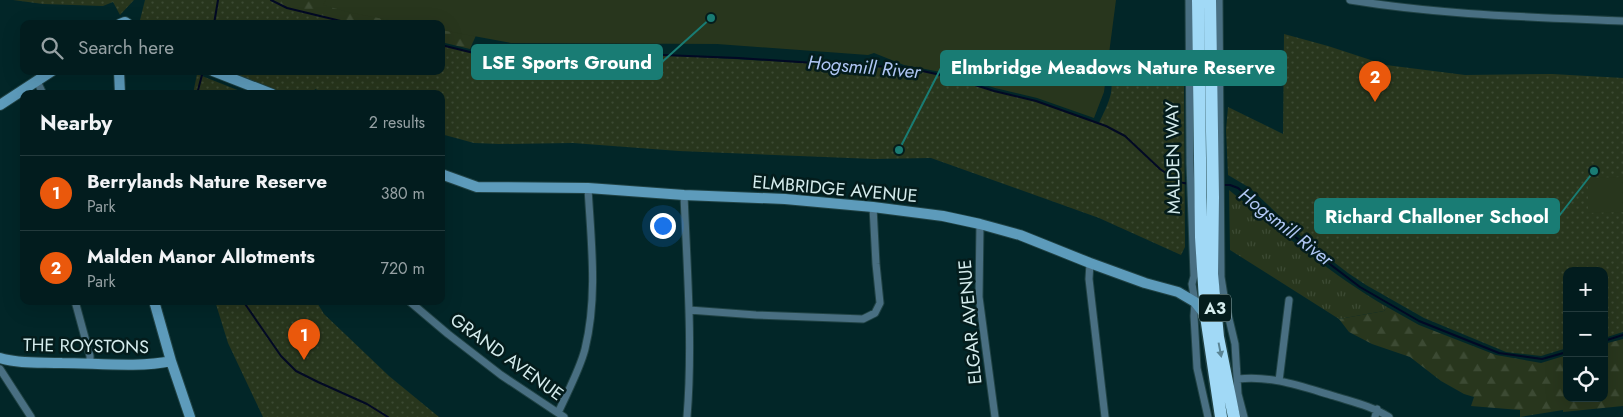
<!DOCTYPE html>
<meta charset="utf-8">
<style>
body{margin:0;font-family:Jost,sans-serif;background:#10292b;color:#f1f3f6}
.controls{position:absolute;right:15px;bottom:15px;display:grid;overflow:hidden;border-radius:10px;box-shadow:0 5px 20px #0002}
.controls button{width:45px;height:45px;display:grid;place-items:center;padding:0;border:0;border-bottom:1px solid #233a3c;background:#021c1e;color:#f1f3f6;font:25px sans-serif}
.you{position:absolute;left:662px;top:225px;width:18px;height:18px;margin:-12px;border:4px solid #fff;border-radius:50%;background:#1a73e8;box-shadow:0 0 0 8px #1a73e833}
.badge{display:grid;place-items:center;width:32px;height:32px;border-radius:50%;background:#ea580c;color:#fff;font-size:16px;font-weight:700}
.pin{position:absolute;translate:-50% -41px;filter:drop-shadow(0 1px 2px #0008)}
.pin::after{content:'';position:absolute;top:26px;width:18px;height:15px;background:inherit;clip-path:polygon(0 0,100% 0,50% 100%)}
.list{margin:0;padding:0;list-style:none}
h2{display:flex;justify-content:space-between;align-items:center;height:65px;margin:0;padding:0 20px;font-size:21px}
h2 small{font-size:16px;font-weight:400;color:#96a1a4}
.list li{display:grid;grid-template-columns:32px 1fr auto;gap:15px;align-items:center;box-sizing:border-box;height:75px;padding:0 20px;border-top:1px solid #233a3c}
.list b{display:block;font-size:19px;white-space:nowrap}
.list p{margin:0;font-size:16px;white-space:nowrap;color:#96a1a4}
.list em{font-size:16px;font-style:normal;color:#96a1a4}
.icon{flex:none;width:28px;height:28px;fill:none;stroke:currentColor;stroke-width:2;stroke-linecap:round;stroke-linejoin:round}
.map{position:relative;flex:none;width:1623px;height:417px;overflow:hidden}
.search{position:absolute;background:#021c1e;box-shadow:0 5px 20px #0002;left:20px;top:20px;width:425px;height:55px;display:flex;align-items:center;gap:12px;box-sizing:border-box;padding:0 18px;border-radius:10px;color:#96a1a4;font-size:19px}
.panel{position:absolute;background:#021c1e;box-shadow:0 5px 20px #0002;left:20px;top:90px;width:425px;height:215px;border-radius:10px}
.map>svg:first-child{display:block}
</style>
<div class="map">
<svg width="1623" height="417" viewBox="0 0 1623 417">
<defs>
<pattern id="grass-tufts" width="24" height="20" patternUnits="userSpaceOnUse" patternTransform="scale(1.25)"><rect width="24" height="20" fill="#28361d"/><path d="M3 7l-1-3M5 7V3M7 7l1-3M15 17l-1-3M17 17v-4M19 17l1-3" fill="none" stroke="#3c4a33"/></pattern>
<pattern id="forest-firs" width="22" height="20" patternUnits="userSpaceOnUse" patternTransform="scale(1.25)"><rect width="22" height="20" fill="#28361d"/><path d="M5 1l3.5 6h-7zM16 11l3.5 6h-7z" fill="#3c4a33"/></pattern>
<pattern id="park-dots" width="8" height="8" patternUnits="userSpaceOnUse" patternTransform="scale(1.25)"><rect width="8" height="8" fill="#28361d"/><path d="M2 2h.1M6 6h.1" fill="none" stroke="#3c4a33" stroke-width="1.8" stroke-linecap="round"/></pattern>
</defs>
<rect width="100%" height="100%" fill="#022628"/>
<path fill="url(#grass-tufts)" d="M1229,190C1280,231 1330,274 1387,307L1384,311L1339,319L1230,250Z"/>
<path fill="url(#forest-firs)" d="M217,0H329L405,14L477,33L470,49L441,42V24H248Z
M1387,307L1419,325L1496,355L1541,363L1567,355V398H1604V344L1623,339V406L1563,412V410L1520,417V410L1471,406L1474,397L1464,394L1441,381L1410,357L1372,344L1349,332L1339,319L1384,311Z"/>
<path fill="url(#park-dots)" d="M13,0H134L120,15L113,2L103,6L43,4Z
M145,0H271L287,8L353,24H139Z
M1284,34L1328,46L1386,65L1465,75L1552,74L1623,78V332L1604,338V271H1567V348L1541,356L1506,352L1424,318L1366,285L1348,273L1305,240L1250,188L1228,175L1226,130L1228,107L1283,134Z
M441,45L474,53L503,55H663L859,66L904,67L952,77L994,91L1036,101L1099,123C1103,114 1109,103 1111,93C1113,81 1109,68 1116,57L1184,79L1185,247L1181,255L1099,218L931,158L874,159L679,151L573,143L499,144L474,143L441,134V94H328L315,89L313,94H278L246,82L224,71H441Z
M197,74L240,91V94H193Z
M215,301H316L324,314L389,376L439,417H263L228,343Z"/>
<path fill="#28361d" d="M326,0H1116L1104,92L1094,118L1037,98L995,88L951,74L904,65L874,53L868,55L717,44L511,43L441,30V24H410L352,13L323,5Z
M1623,177V212L1588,213V178Z"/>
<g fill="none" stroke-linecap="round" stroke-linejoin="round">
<path stroke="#020924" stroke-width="2" d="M271,0L287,8L353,24
M214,24L218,0
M441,45L474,53L503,55H663L738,58L859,66L904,67L950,77L994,91L1036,101L1106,126L1125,136L1160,169L1179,182L1189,184
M197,94L203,71
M1221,185H1230L1238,188L1306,246L1360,287L1419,321L1499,353L1542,359L1567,352
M243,301L281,356L296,371L318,382L367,404L388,417
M1604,341L1623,335"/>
<defs>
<path id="street" d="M1189,0L1190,164L1194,276L1192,284L1195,302L1194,316L1197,368L1208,417
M1219,0L1221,277L1225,302L1235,344L1238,394L1244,417
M1350,0C1441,15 1532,17 1623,21
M37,81L43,94
M684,195C687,269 693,343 687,417
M980,224L979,297L995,417
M1090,263L1089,279L1105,417
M75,301L90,356V363
M409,301L448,334L501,375L564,417
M689,310L756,315L863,319L875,313L880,303L876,264L873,207
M0,369L31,417
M1238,379C1271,375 1303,387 1334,396C1353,402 1372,406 1389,417
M1279,381L1289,300
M558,413C567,393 580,369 585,349C598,296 591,241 588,188
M1375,417L1377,409"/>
<path id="secondary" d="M120,24L125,22L128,24
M119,71L120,94
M213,71L272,94
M0,105L52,71
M441,174L477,187L588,188L684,195L785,199L873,207L943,216L980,224L1020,235L1090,263L1145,283L1178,292L1195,302L1206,316
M154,301L171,361L190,417
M0,358C19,364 42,362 62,363C95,363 139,368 171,361"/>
<path id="highway" d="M1198,0L1201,237L1206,316L1221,417
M1210,0L1213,197L1212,274L1218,337L1234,417"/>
</defs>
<use href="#street" stroke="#204244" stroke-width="9"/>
<use href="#secondary" stroke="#204244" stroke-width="12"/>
<use href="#highway" stroke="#204244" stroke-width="15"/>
<use href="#street" stroke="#496f82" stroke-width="7"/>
<use href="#secondary" stroke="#5d9bbb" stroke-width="10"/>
<use href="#highway" stroke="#a1d9f6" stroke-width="12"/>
</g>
<defs><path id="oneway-solid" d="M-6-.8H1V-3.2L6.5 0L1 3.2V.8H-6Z" transform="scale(1.25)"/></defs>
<use fill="#5a8494" href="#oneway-solid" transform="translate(1220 350) rotate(79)"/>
<g text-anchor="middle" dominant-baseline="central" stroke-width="5" stroke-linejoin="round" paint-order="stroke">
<rect fill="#041c1c" stroke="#96aeae" stroke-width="1" x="1199" y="294.5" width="32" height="27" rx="4"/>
<g font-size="16" font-weight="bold" fill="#d5eced">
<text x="1215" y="308">A3</text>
</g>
<g font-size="18" fill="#d5eced" stroke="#041c1c">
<text transform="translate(1173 158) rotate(-91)">MALDEN WAY</text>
<text transform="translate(835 189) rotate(5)">ELMBRIDGE AVENUE</text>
<text transform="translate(970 322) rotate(-95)">ELGAR AVENUE</text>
<text transform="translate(86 346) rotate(1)">THE ROYSTONS</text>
<text transform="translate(507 357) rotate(36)">GRAND AVENUE</text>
</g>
<g font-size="19" font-style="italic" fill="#b0c6f4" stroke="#041c1c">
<text transform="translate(864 67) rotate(5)">Hogsmill River</text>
<text transform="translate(1286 227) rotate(38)">Hogsmill River</text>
</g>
</g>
<path fill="none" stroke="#197c74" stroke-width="2" d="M711 18L662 62M899 150L941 68M1594 171L1559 216"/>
<g fill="#197c74" stroke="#041c1c" stroke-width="2">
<circle cx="711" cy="18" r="5"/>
<circle cx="899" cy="150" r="5"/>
<circle cx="1594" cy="171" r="5"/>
</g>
<g fill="#197c74" stroke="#197c74" stroke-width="2">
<rect x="472" y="45" width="190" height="34" rx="5"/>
<rect x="941" y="51" width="345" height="34" rx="5"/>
<rect x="1315" y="199" width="244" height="34" rx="5"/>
</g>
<g font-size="19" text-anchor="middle" font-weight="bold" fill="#fff">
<text x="567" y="69">LSE Sports Ground</text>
<text x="1113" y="74">Elmbridge Meadows Nature Reserve</text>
<text x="1437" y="223">Richard Challoner School</text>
</g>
</svg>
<div class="controls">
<button>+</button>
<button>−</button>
<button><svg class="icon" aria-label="locate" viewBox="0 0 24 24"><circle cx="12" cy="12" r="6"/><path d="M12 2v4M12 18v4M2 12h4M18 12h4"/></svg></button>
</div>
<div class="you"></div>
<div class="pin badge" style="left:304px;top:360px">1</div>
<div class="pin badge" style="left:1375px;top:102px">2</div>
<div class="search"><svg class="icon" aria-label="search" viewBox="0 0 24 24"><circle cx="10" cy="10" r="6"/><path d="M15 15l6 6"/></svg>Search here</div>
<section class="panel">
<h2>Nearby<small>2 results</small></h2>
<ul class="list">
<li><span class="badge">1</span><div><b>Berrylands Nature Reserve</b><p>Park</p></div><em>380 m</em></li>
<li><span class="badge">2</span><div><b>Malden Manor Allotments</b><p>Park</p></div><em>720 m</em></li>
</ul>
</section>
</div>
